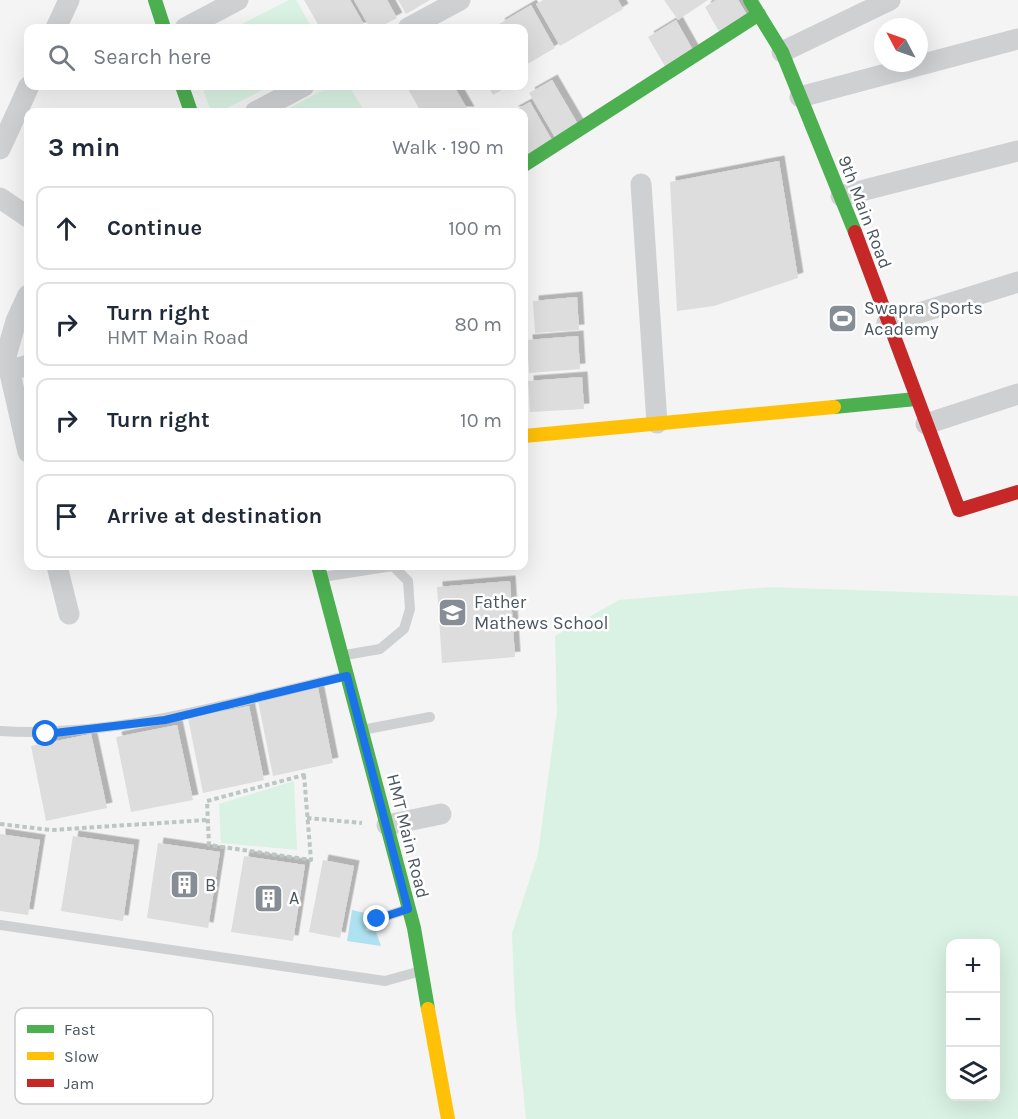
<!DOCTYPE html>
<meta charset="utf-8">
<style>
body{margin:0;font-family:Karla,sans-serif;background:#f2f2f3;color:#1f2937}
.controls{position:absolute;right:18px;bottom:18px;display:grid;overflow:hidden;border-radius:12px;box-shadow:0 6px 24px #0002}
.controls button{width:54px;height:54px;display:grid;place-items:center;padding:0;border:0;border-bottom:2px solid #e0e1e3;background:#fff;color:#1f2937;font:30px sans-serif}
.compass{position:absolute;left:874px;top:18px;width:54px;height:54px;border-radius:50%;background:#fff;box-shadow:0 6px 24px #0002;rotate:311deg}
.stop{position:absolute;width:18px;height:18px;margin:-14px;border:4px solid #1a73e8;border-radius:50%;background:#fff}
.stop.end{background:#1a73e8;border-color:#fff;box-shadow:0 2px 6px #0008}
.list{margin:0;padding:0;list-style:none}
h2{display:flex;justify-content:space-between;align-items:center;height:78px;margin:0;padding:0 24px;font-size:26px}
h2 small{font-size:20px;font-weight:400;color:#747a83}
.list li{display:grid;grid-template-columns:39px 1fr auto;gap:18px;align-items:center;box-sizing:border-box;height:84px;margin:0 12px 12px;padding:0 12px;border:2px solid #e0e1e3;border-radius:12px}
.list b{display:block;font-size:22px;white-space:nowrap}
.list p{margin:0;font-size:20px;white-space:nowrap;color:#747a83}
.list em{font-size:20px;font-style:normal;color:#747a83}
.icon{flex:none;width:33px;height:33px;fill:none;stroke:currentColor;stroke-width:2;stroke-linecap:round;stroke-linejoin:round}
.map{position:relative;flex:none;width:1018px;height:1119px;overflow:hidden}
.search{position:absolute;background:#fff;box-shadow:0 6px 24px #0002;left:24px;top:24px;width:504px;height:66px;display:flex;align-items:center;gap:15px;box-sizing:border-box;padding:0 21px;border-radius:12px;color:#747a83;font-size:22px}
.panel{position:absolute;background:#fff;box-shadow:0 6px 24px #0002;left:24px;top:108px;width:504px;height:462px;border-radius:12px}
.map>svg:first-child{display:block}
</style>
<div class="map">
<svg width="1018" height="1119" viewBox="0 0 1018 1119">
<defs>
<filter id="shadow"><feDropShadow dx="5.5" dy="-5.5" stdDeviation="0" flood-color="#0004"/></filter>
</defs>
<rect width="100%" height="100%" fill="#f4f4f4"/>
<path fill="#d9f2e3" fill-rule="evenodd" d="M289,0H296L312,28H234Z
M202,86H270L219,112H211Z
M331,86H349L365,112H282Z
M771,587L1018,596V1119H526L515,1008L512,933L538,854L557,711L555,636L619,600ZM950,944H996V1096H950Z
M294,781L297,850L221,843L219,804Z"/>
<path fill="#aee2f0" d="M352,910L369,914L366,930L376,932L381,946L347,941Z"/>
<path fill="#ddddde" filter="url(#shadow)" d="M304,0H350L366,28H320Z
M354,0H387L397,18L378,28H370Z
M398,0H430L406,14Z
M544,0H618L623,9L560,46L536,4Z
M664,0H708L678,20Z
M716,0H738L749,18L721,35L705,7Z
M531,5L555,48L524,66V28H502L499,24Z
M676,20L694,52L666,68L648,37Z
M552,80L579,126L556,139L529,93Z
M410,86H454L469,112H421L407,87Z
M488,86H509L493,95Z
M530,102L553,142L529,156L524,147V112H512Z
M779,161L798,278L714,306L677,311L670,182Z
M577,297L579,330L535,333L533,301Z
M578,336L580,369L529,373L527,340Z
M582,377L584,409L530,412L528,381Z
M510,581L515,657L442,663L437,587Z
M318,688L333,763L273,776L258,701Z
M249,706L264,780L203,793L188,718Z
M177,725L193,800L131,812L116,737Z
M91,734L107,808L46,821L31,746Z
M0,834L40,840L28,915L0,911Z
M73,836L134,845L123,921L61,911Z
M158,843L220,852L208,928L147,918Z
M244,856L305,865L293,941L231,932Z
M323,860L354,866L340,938L309,932Z"/>
<g fill="none" stroke-linecap="round" stroke-linejoin="round">
<path stroke="#bcc7c4" stroke-width="4" stroke-dasharray="4.5 3" stroke-linecap="butt" d="M304,775L311,860L209,845L207,801Z
M307,818L362,823
M0,824L51,830L207,820"/>
<path stroke="#ced0d2" stroke-width="10" d="M322,577L393,566L408,581L410,609L404,629L380,649L345,655
M362,730L430,717
M0,731C118,738 231,703 345,676
M377,919L408,909
M0,925L385,981L421,971"/>
<path stroke="#ced0d2" stroke-width="21" d="M56,28L69,0
M185,28L238,0
M408,28L460,0
M782,52L890,0
M800,97L1018,39
M255,112L304,86
M0,149L29,86
M641,184L657,423
M841,196L1018,151
M0,198L28,217
M28,295L16,321L6,356L28,452
M887,323L1018,282
M9,371L28,365
M926,424L1018,394
M57,566L69,614
M387,825L441,814"/>
<path stroke="#4caf50" stroke-width="14" d="M155,0L164,28
M750,0L782,52L855,232
M182,86L191,112
M524,165L759,14
M834,407L916,399
M318,566L414,928L428,1009"/>
<path stroke="#ffc107" stroke-width="14" d="M524,436L834,407
M428,1009L448,1119"/>
<path stroke="#c62828" stroke-width="14" d="M855,232L959,510L1018,492"/>
</g>
<g fill="none" stroke-linecap="round" stroke-linejoin="round">
<path stroke="#1a73e8" stroke-width="8" d="M46,734L165,720L347,676L408,909L377,919"/>
</g>
<defs>
<symbol id="stadium-square" viewBox="-11 -11 22 22"><rect x="-9" y="-9" width="18" height="18" rx="4" fill="#868d94" stroke="#fff"/><path d="M0-5a6.5 5 0 1 0 0 10a6.5 5 0 1 0 0-10ZM-3.5-1.8h7v3.6h-7Z" fill="#fff"/></symbol>
<symbol id="school-square" viewBox="-11 -11 22 22"><rect x="-9" y="-9" width="18" height="18" rx="4" fill="#868d94" stroke="#fff"/><path d="M0-5L7-2L0 1L-7-2ZM-4 1L0 2.5L4 1V4Q0 6-4 4Z" fill="#fff"/></symbol>
<symbol id="building-square" viewBox="-11 -11 22 22"><rect x="-9" y="-9" width="18" height="18" rx="4" fill="#868d94" stroke="#fff"/><path d="M-4-6H4V6H1V3H-1V6H-4ZM-2.5-4.3h1.7v1.8h-1.7ZM.8-4.3h1.7v1.8H.8ZM-2.5-1h1.7V.8h-1.7ZM.8-1h1.7V.8H.8Z" fill="#fff"/></symbol>
</defs>
<g fill-rule="evenodd">
<use href="#stadium-square" x="826" y="302" width="33" height="33"/>
<use href="#school-square" x="436" y="596" width="33" height="33"/>
<use href="#building-square" x="168" y="868" width="33" height="33"/>
<use href="#building-square" x="252" y="882" width="33" height="33"/>
</g>
<g text-anchor="middle" dominant-baseline="central" stroke-width="5" stroke-linejoin="round" paint-order="stroke">
<g font-size="18" fill="#4a5661" stroke="#fff">
<text transform="translate(865 212) rotate(69)">9th Main Road</text>
<text transform="translate(408 836) rotate(76)">HMT Main Road</text>
</g>
<g font-size="18" fill="#4a5661" stroke="#fff" text-anchor="start">
<text x="864" y="308">Swapra Sports<tspan x="864" dy="21">Academy</tspan></text>
<text x="474" y="602">Father<tspan x="474" dy="21">Mathews School</tspan></text>
<text x="205" y="885">B</text>
<text x="289" y="898">A</text>
</g>
</g>
<rect x="15" y="1008" width="198" height="96" rx="9" fill="#fff" stroke="#c9ccd0" stroke-width="1.5"/>
<rect x="27" y="1025" width="27" height="8" fill="#4caf50"/>
<rect x="27" y="1052" width="27" height="8" fill="#ffc107"/>
<rect x="27" y="1079" width="27" height="8" fill="#c62828"/>
<g font-size="16" fill="#4a5661">
<text x="64" y="1035">Fast</text>
<text x="64" y="1062">Slow</text>
<text x="64" y="1089">Jam</text>
</g>
</svg>
<div class="controls">
<button>+</button>
<button>−</button>
<button><svg class="icon" aria-label="layers" viewBox="0 0 24 24"><path d="M12 4l9 5-9 5-9-5zM3 14l9 5 9-5"/></svg></button>
</div>
<svg class="compass" viewBox="-18 -18 36 36"><path d="M0-13l5 13h-10z" fill="#e53935"/><path d="M0 13l5-13h-10z" fill="#747a83"/></svg>
<div class="stop" style="left:46px;top:734px"></div>
<div class="stop end" style="left:377px;top:919px"></div>
<div class="search"><svg class="icon" aria-label="search" viewBox="0 0 24 24"><circle cx="10" cy="10" r="6"/><path d="M15 15l6 6"/></svg>Search here</div>
<section class="panel">
<h2>3 min<small>Walk · 190 m</small></h2>
<ul class="list">
<li><svg class="icon" aria-label="ahead" viewBox="0 0 24 24"><path d="M12 20V5M6 11l6-6 6 6"/></svg><div><b>Continue</b></div><em>100 m</em></li>
<li><svg class="icon" aria-label="right" viewBox="0 0 24 24"><path d="M7 20v-9h11M14 6l5 5-5 5"/></svg><div><b>Turn right</b><p>HMT Main Road</p></div><em>80 m</em></li>
<li><svg class="icon" aria-label="right" viewBox="0 0 24 24"><path d="M7 20v-9h11M14 6l5 5-5 5"/></svg><div><b>Turn right</b></div><em>10 m</em></li>
<li><svg class="icon" aria-label="arrive" viewBox="0 0 24 24"><path d="M6 21V4h12l-3 4 3 4H6"/></svg><div><b>Arrive at destination</b></div></li>
</ul>
</section>
</div>
